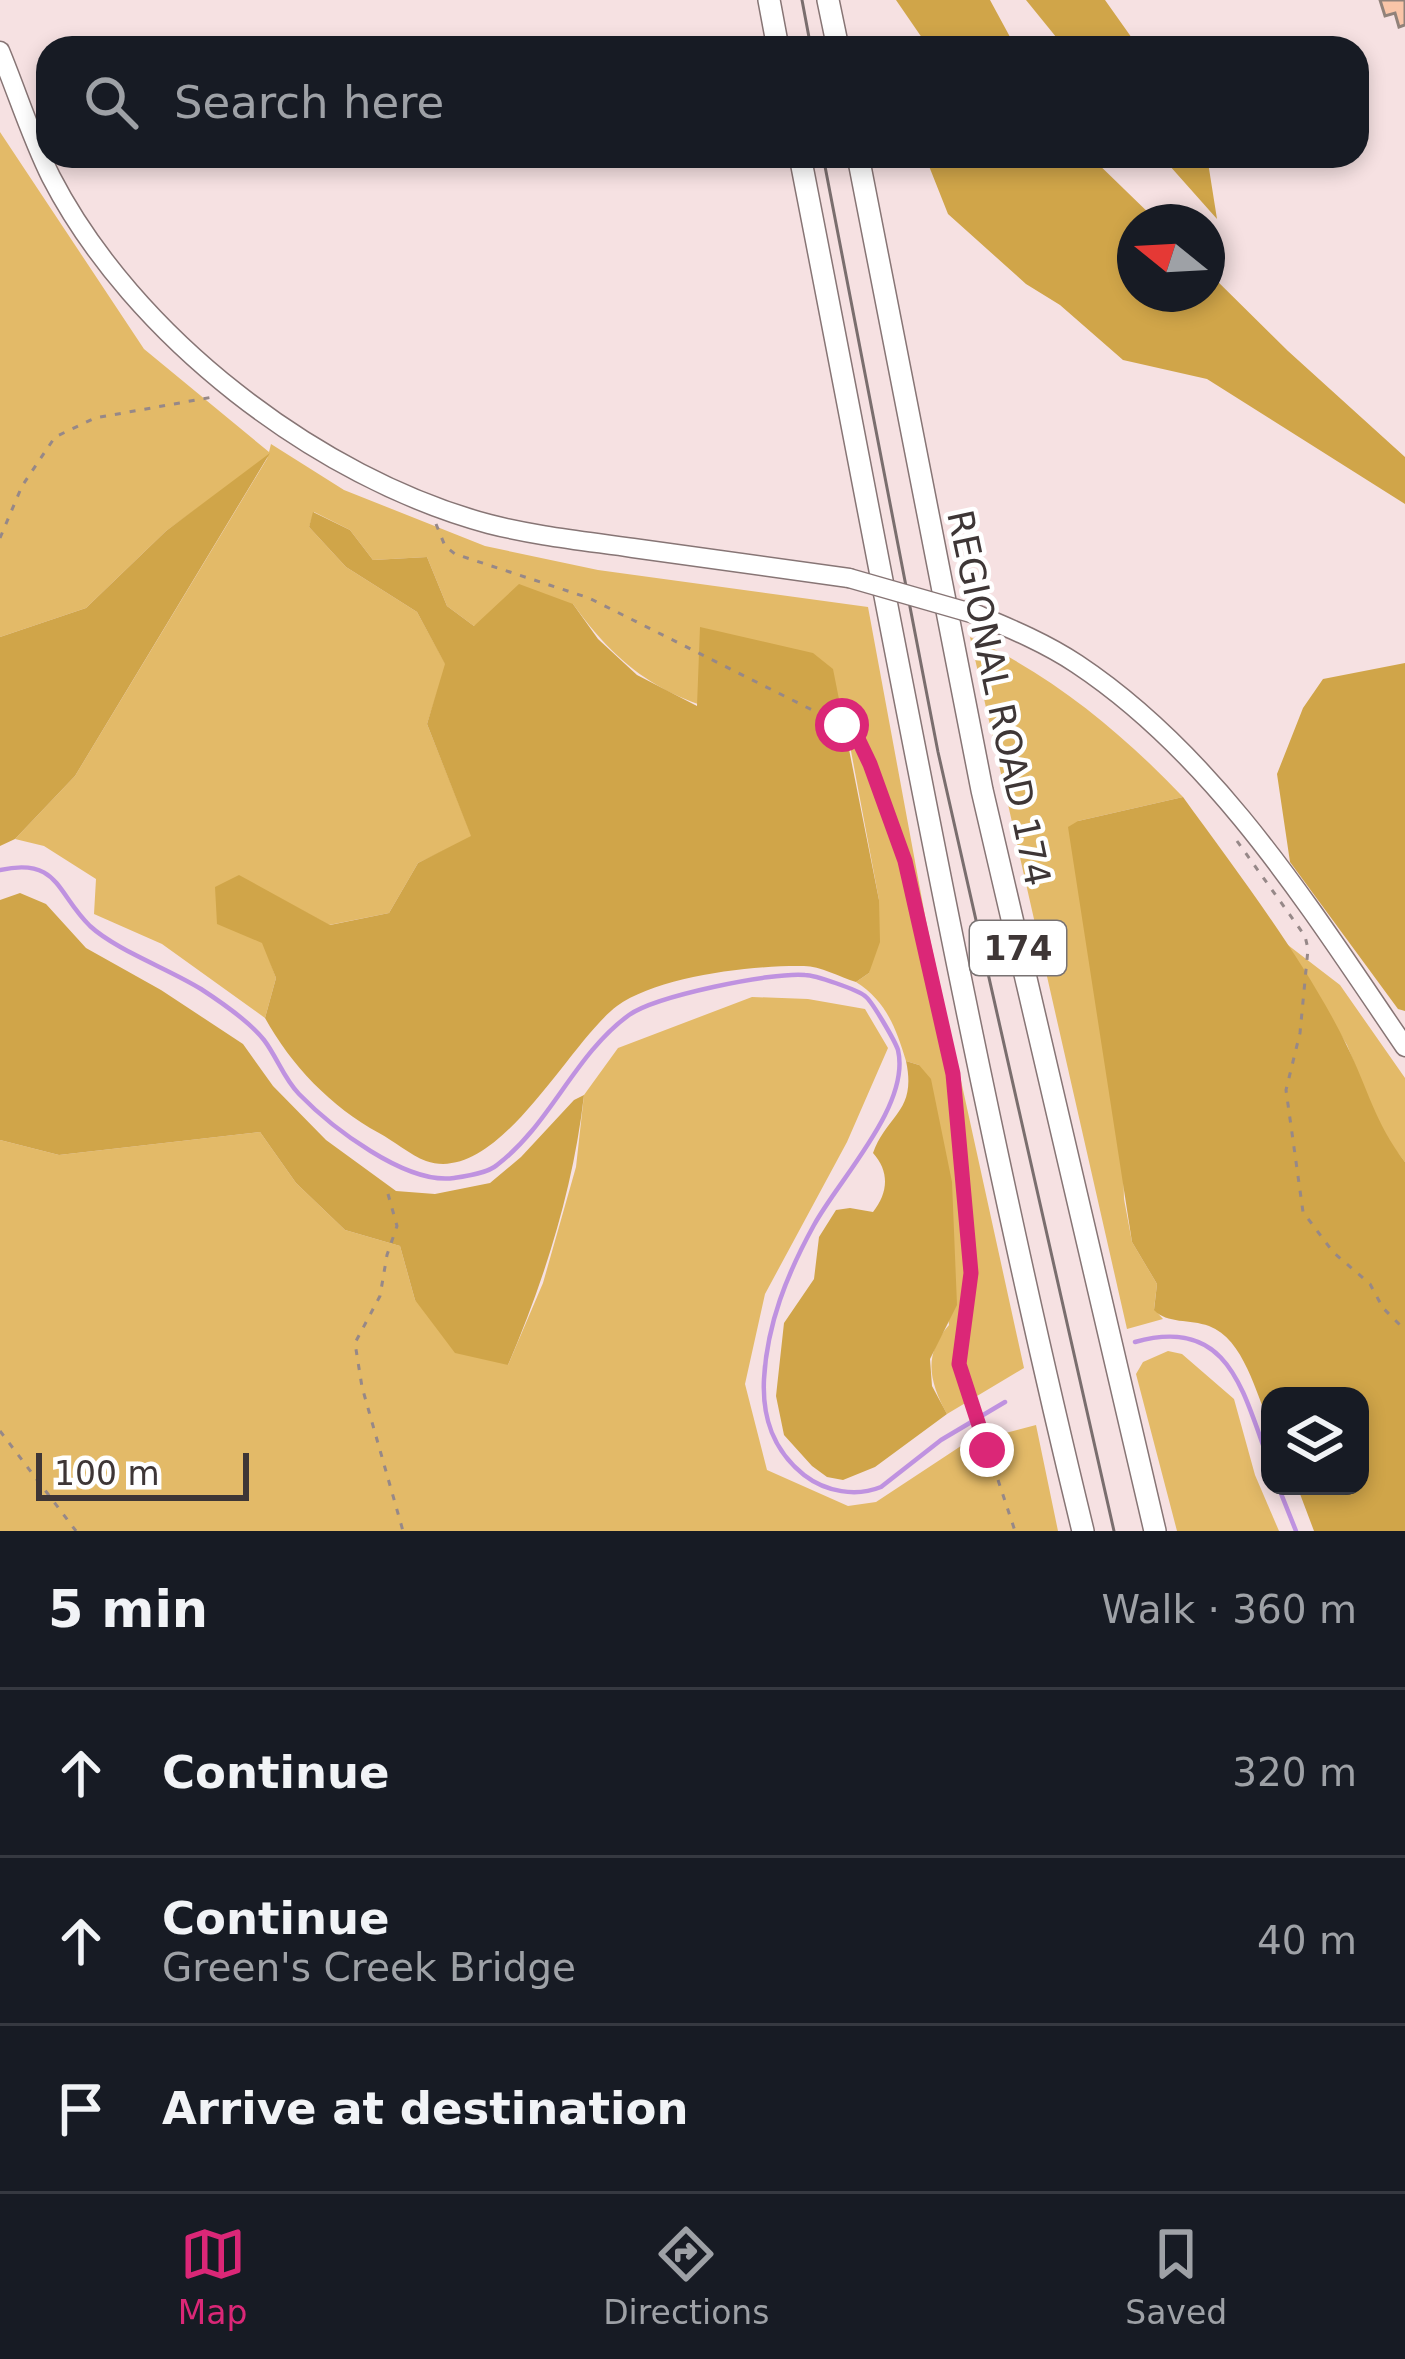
<!DOCTYPE html>
<meta charset="utf-8">
<style>
body{margin:0;font-family:"DejaVu Sans",sans-serif;background:#242831;color:#f1f3f6}
.controls{position:absolute;right:36px;bottom:36px;display:grid;overflow:hidden;border-radius:24px;box-shadow:0 6px 18px #0003}
.controls button{width:108px;height:108px;display:grid;place-items:center;padding:0;border:0;border-bottom:3px solid #363941;background:#171b24;color:#f1f3f6;font:60px sans-serif}
.compass{position:absolute;left:1117px;top:204px;width:108px;height:108px;border-radius:50%;background:#171b24;box-shadow:0 6px 18px #0003;rotate:288deg}
.scale{position:absolute;left:36px;bottom:30px;width:213px;box-sizing:border-box;padding-left:12px;border:6px solid #3e3636;border-top:0;font-size:33px;line-height:42px;white-space:nowrap;color:#3e3636;-webkit-text-stroke:9px #fff;paint-order:stroke}
.stop{position:absolute;width:36px;height:36px;margin:-27px;border:9px solid #db2777;border-radius:50%;background:#fff}
.stop.end{background:#db2777;border-color:#fff;box-shadow:0 3px 12px #0008}
.list{margin:0;padding:0;list-style:none}
h2{display:flex;justify-content:space-between;align-items:center;height:156px;margin:0;padding:0 48px;font-size:51px}
h2 small{font-size:39px;font-weight:400;color:#9ea1a6}
.list li{display:grid;grid-template-columns:78px 1fr auto;gap:36px;align-items:center;box-sizing:border-box;height:168px;padding:0 48px;border-top:3px solid #363941}
.list b{display:block;font-size:45px;white-space:nowrap}
.list p{margin:0;font-size:39px;white-space:nowrap;color:#9ea1a6}
.list em{font-size:39px;font-style:normal;color:#9ea1a6}
.icon{flex:none;width:66px;height:66px;fill:none;stroke:currentColor;stroke-width:2;stroke-linecap:round;stroke-linejoin:round}
.map{position:relative;flex:none;width:1405px;height:1531px;overflow:hidden}
.search{position:absolute;background:#171b24;box-shadow:0 6px 18px #0003;left:36px;right:36px;top:36px;height:132px;display:flex;align-items:center;gap:30px;box-sizing:border-box;padding:0 42px;border-radius:36px;color:#9ea1a6;font-size:45px}
.sheet{height:660px;background:#171b24}
nav{display:flex;justify-content:space-around;align-items:center;box-sizing:border-box;height:168px;border-top:3px solid #363941;background:#171b24;font-size:33px;color:#9ea1a6}
nav a{display:grid;justify-items:center;gap:6px}
nav .on{color:#db2777}
.map>svg:first-child{display:block}
</style>
<div class="map">
<svg width="1405" height="1531" viewBox="0 0 1405 1531">
<rect width="100%" height="100%" fill="#f6e1e2"/>
<path fill="#e3ba68" d="M0,132L144,349L269,452L271,444L344,490L485,546L598,570L868,607L926,921L1024,1368L947,1414C929,1381 923,1355 949,1325L919,1065L906,1061C896,1028 886,1001 856,982L869,973L879,900L848,735C725,712 652,715 573,604L474,626L447,606L427,557L373,560L350,530L314,512L309,527L346,567L417,612L446,665L427,724L472,837L418,863L389,913L329,925L239,876L276,978L265,1018L162,944L94,914L96,879L44,846L15,839L75,776L268,457L166,531L86,608L0,637Z
M970,637C1053,676 1120,731 1183,797L1078,821L1123,1163L1124,1199L1132,1242L1157,1284L1154,1309L1163,1319L1127,1329Z
M1284,942L1340,985L1405,1078V1162L1382,1133L1347,1045Z
M752,997L808,999L865,1009L888,1048L847,1142L765,1294L745,1384L767,1470L848,1506L876,1502L964,1444L1036,1425L1058,1531H0V1140L59,1155L260,1132L296,1183L345,1230L400,1246L415,1300L508,1365L543,1283L576,1167L584,1095L618,1048Z
M1168,1351L1182,1354L1234,1399L1255,1475L1279,1531H1177L1136,1374L1143,1362Z"/>
<path fill="#d0a549" d="M896,0H990L1016,48H929Z
M1026,0H1105L1139,48H1065Z
M925,156H1090L1158,222H1135V294H1207V271L1288,351L1405,457V504L1207,379L1123,360L1060,305L1026,284L948,214Z
M1161,156H1207L1217,219Z
M270,453L75,776L15,839L0,846V637L86,608L166,531Z
M313,512L350,530L373,560L427,557L447,606L474,626L519,584L573,604L598,639L637,675L697,706L700,627L813,653L833,669L879,900L880,942L869,973L856,982C840,977 820,966 804,966C753,965 658,976 617,1006C568,1043 498,1186 426,1161C410,1155 394,1141 379,1133C331,1107 291,1065 265,1018L276,978L262,943L217,924L215,887L239,875L330,925L389,913L418,863L471,836L427,724L445,664L417,612L346,567L309,527Z
M1405,663V1011L1398,1009L1290,862L1277,774L1303,708L1323,679Z
M1183,797C1238,873 1307,963 1347,1046C1368,1089 1375,1123 1405,1162V1531H1314L1297,1486H1360V1396H1270V1425C1256,1394 1244,1339 1209,1326C1190,1319 1167,1324 1154,1310L1157,1284L1132,1242L1068,827L1078,821Z
M20,893L46,904L86,948L161,990L243,1044L273,1086L326,1140L396,1191L435,1194L490,1183L521,1157L574,1100L584,1095C573,1190 545,1278 508,1365L455,1353L415,1300L400,1246L345,1230L296,1183L260,1132L59,1155L0,1140V900Z
M906,1061L919,1065L931,1079L952,1182L957,1305L930,1359L932,1386L947,1414L875,1467L843,1480L827,1477L812,1466L784,1435L776,1396L784,1323L814,1279L819,1237L836,1210L850,1208L873,1212C888,1193 890,1172 873,1153C887,1114 917,1112 906,1061Z"/>
<g fill="none" stroke-linecap="round" stroke-linejoin="round">
<path stroke="#bf92e0" stroke-width="4.5" d="M0,870C59,857 56,893 90,926C116,950 169,969 201,989C221,1002 249,1021 264,1040C277,1057 284,1079 299,1094C331,1127 406,1185 454,1178C467,1176 488,1173 497,1165C551,1124 574,1055 629,1015C656,996 771,972 805,975C815,975 858,990 865,996C872,1001 895,1041 898,1050C911,1105 839,1179 814,1225C787,1274 767,1324 764,1379C762,1418 773,1450 804,1475C826,1492 856,1497 881,1487L941,1440L1005,1402
M1135,1342C1231,1315 1243,1394 1270,1464
M1278,1486L1296,1531"/>
</g>
<path fill="#f9c5a8" stroke="#91827a" stroke-width="3" d="M1380,0H1405V25L1399,27L1395,13L1385,16Z"/>
<g fill="none" stroke-linecap="round" stroke-linejoin="round">
<defs>
<path id="major" d="M0,51C17,92 31,137 51,177C133,336 317,478 489,524C536,536 585,541 633,548C705,558 777,568 849,578
M978,615C1012,629 1047,644 1077,664C1217,757 1312,911 1405,1047"/>
<path id="highway" d="M769,0L778,48
M828,0L838,48
M800,156C890,615 972,1076 1083,1531
M858,156L982,790L1155,1531"/>
</defs>
<use href="#major" stroke="#877575" stroke-width="21"/>
<use href="#highway" stroke="#877575" stroke-width="24"/>
<path stroke="#968888" stroke-width="3" stroke-dasharray="6 9" stroke-linecap="butt" d="M436,524L445,546L455,554L589,598L842,725L859,741L870,764L905,861L941,1017L960,1129L971,1273L959,1363L1015,1531
M0,538L22,486L55,437L95,418L213,397
M1237,841L1305,936L1308,949L1300,1033L1286,1090L1303,1212L1333,1252L1370,1284L1383,1308L1405,1330
M388,1194L397,1226L387,1255L380,1296L355,1343L362,1387L403,1531
M0,1431L76,1531"/>
<use href="#major" stroke="#fff" stroke-width="18"/>
<use href="#highway" stroke="#fff" stroke-width="21"/>
<path stroke="#7a6e6e" stroke-width="3" d="M802,0L811,48
M823,156L938,752L1114,1531"/>
<defs>
<path id="major-bridge" d="M849,578L978,615"/>
</defs>
<use href="#major-bridge" stroke="#877575" stroke-width="21" stroke-linecap="butt"/>
<path stroke="#968888" stroke-width="3" stroke-dasharray="6 9" stroke-linecap="butt" d="M975,631L995,639"/>
<use href="#major-bridge" stroke="#fff" stroke-width="18"/>
</g>
<g fill="none" stroke-linecap="round" stroke-linejoin="round">
<path stroke="#db2777" stroke-width="15" d="M842,725L859,741L870,764L905,861L953,1074L971,1273L959,1364L987,1450"/>
</g>
<g text-anchor="middle" dominant-baseline="central" stroke-width="9" stroke-linejoin="round" paint-order="stroke">
<rect fill="#fff" stroke="#787272" stroke-width="3" x="970" y="921" width="96" height="54" rx="9"/>
<g font-size="33" font-weight="bold" fill="#3e3636">
<text x="1018" y="948">174</text>
</g>
<g font-size="36" fill="#3e3636" stroke="#fff">
<text transform="translate(999 698) rotate(78)">REGIONAL ROAD 174</text>
</g>
</g>
</svg>
<div class="controls">
<button><svg class="icon" aria-label="layers" viewBox="0 0 24 24"><path d="M12 4l9 5-9 5-9-5zM3 14l9 5 9-5"/></svg></button>
</div>
<svg class="compass" viewBox="-18 -18 36 36"><path d="M0-13l5 13h-10z" fill="#e53935"/><path d="M0 13l5-13h-10z" fill="#9ea1a6"/></svg>
<div class="scale">100 m</div>
<div class="stop" style="left:842px;top:725px"></div>
<div class="stop end" style="left:987px;top:1450px"></div>
<div class="search"><svg class="icon" aria-label="search" viewBox="0 0 24 24"><circle cx="10" cy="10" r="6"/><path d="M15 15l6 6"/></svg>Search here</div>
</div>
<section class="sheet">
<h2>5 min<small>Walk · 360 m</small></h2>
<ul class="list">
<li><svg class="icon" aria-label="ahead" viewBox="0 0 24 24"><path d="M12 20V5M6 11l6-6 6 6"/></svg><div><b>Continue</b></div><em>320 m</em></li>
<li><svg class="icon" aria-label="ahead" viewBox="0 0 24 24"><path d="M12 20V5M6 11l6-6 6 6"/></svg><div><b>Continue</b><p>Green's Creek Bridge</p></div><em>40 m</em></li>
<li><svg class="icon" aria-label="arrive" viewBox="0 0 24 24"><path d="M6 21V4h12l-3 4 3 4H6"/></svg><div><b>Arrive at destination</b></div></li>
</ul>
</section>
<nav>
<a class="on"><svg class="icon" aria-label="map" viewBox="0 0 24 24"><path d="M3 6l6-2 6 2 6-2v14l-6 2-6-2-6 2zM9 4v14M15 6v14"/></svg>Map</a>
<a><svg class="icon" aria-label="directions" viewBox="0 0 24 24"><path d="M12 3l9 9-9 9-9-9zM9 14v-3h6M13 9l2 2-2 2"/></svg>Directions</a>
<a><svg class="icon" aria-label="saved" viewBox="0 0 24 24"><path d="M7 4h10v16l-5-4-5 4z"/></svg>Saved</a>
</nav>
